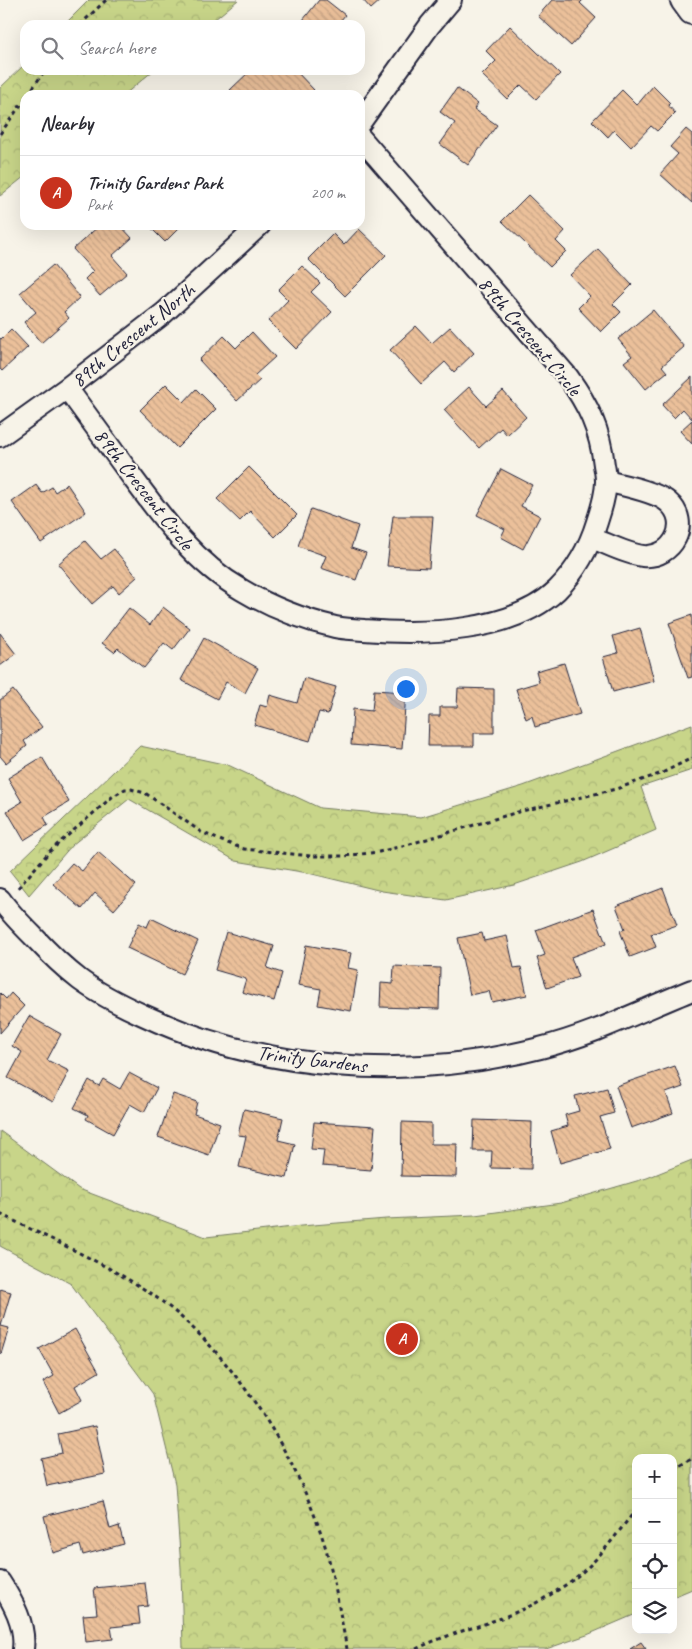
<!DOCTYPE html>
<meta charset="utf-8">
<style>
body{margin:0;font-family:Caveat,sans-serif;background:#f2f2f3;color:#2b2b33}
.controls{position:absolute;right:15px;bottom:15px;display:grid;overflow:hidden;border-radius:10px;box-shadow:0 5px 20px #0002}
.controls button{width:45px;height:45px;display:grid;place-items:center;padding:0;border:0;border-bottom:1px solid #e1e1e2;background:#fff;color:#2b2b33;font:25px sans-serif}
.you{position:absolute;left:405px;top:688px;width:18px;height:18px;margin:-12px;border:4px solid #fff;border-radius:50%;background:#1a73e8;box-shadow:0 0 0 8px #1a73e833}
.badge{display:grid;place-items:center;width:32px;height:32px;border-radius:50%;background:#c8321e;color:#fff;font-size:16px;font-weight:700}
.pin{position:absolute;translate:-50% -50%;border:2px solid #fff;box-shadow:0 1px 5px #0006}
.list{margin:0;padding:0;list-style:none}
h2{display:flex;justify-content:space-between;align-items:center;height:65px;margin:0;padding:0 20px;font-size:21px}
h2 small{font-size:16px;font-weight:400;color:#7c7c81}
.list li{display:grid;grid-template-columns:32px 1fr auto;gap:15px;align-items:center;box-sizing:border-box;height:75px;padding:0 20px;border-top:1px solid #e1e1e2}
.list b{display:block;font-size:19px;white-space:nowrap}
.list p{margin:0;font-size:16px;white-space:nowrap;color:#7c7c81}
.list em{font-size:16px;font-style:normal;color:#7c7c81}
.icon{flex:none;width:28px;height:28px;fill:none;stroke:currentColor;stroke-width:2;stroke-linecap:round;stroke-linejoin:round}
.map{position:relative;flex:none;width:692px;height:1649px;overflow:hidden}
.search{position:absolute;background:#fff;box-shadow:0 5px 20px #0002;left:20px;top:20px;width:345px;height:55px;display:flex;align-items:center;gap:12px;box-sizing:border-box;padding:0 18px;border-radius:15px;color:#7c7c81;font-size:19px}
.panel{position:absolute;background:#fff;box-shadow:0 5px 20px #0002;left:20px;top:90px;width:345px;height:140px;border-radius:15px}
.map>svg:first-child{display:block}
</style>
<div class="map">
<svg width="692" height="1649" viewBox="0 0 692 1649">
<defs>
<pattern id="forest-crowns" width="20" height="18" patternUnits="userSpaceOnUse" patternTransform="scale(1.25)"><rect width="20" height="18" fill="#c8d589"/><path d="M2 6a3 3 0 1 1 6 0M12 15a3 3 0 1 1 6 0" fill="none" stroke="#acb777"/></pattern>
<pattern id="building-back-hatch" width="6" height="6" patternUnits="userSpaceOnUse" patternTransform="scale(1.25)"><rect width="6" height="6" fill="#ebc09a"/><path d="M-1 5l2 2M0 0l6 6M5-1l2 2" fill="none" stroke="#c9a586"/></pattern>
</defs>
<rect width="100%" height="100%" fill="#f7f3e8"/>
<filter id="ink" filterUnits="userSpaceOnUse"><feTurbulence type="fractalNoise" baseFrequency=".02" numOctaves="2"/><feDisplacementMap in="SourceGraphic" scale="10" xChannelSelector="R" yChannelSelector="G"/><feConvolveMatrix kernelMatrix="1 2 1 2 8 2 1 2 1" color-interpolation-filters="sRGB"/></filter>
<g filter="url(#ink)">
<path fill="url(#forest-crowns)" stroke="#757c62" d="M89,0H238L208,25H64Z
M25,64V70H154L124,95H25V176L0,196V88Z
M692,724V770L641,787L656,830L582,862L514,885L446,900L382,891L308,873L236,861L129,799L72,845L29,895L10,871L140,746L228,765L320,808L421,817L523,786Z
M0,1131L79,1189L206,1237L301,1226L386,1219L475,1215L561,1203L647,1178L692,1160V1589L673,1597V1458H636V1614L587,1635L546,1649H183L181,1568L175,1484L153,1394L71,1284L0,1246Z"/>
<path fill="url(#building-back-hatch)" stroke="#22223b" d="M319,0H326L345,15L337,25H299Z
M363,0H381L371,9Z
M552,0H583L580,3L596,18L571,46L538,16Z
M510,26L560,74L536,99L521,85L507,99L482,75L496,61L486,51Z
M251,70H295L314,90L308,95H235L230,90Z
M653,86L670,103L668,105L675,113L657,131L651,126L631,147L614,130L608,137L592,121L622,90L637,105Z
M457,88L478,104L474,109L497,125L468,165L440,144L455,123L440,112Z
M686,129L692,134V203L660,174L678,154L670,147Z
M528,195L565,231L556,241L566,251L550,267L502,221Z
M100,225H120L132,238L112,256L127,273L100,296L85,279L93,271L73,249Z
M148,225H182L165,242Z
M359,229L386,255L345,296L308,259L333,234L344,245Z
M598,249L632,285L613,304L621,312L601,332L578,308L590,296L570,275Z
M53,265L80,297L64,312L69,318L41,343L24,322L36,312L20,293Z
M302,266L320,283L311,292L332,312L296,349L268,321L288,300L278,290Z
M653,310L684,347L662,366L667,372L646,389L624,362L632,356L618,339Z
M416,326L432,343L450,327L474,353L454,372L445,362L421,384L390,350Z
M11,329L28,347L2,371L0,369V338L1,339Z
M252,332L275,357L255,375L260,380L237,401L199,360L224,336L236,348Z
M692,377V419L683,409L674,418L662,405Z
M166,384L184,402L196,389L216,409L177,448L140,410Z
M469,387L486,406L503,391L526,417L507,435L501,428L479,448L444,410Z
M692,420V444L680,431Z
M249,467L297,515L275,537L250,511L240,521L217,499Z
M501,469L532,485L521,506L540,516L523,549L501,537L505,529L477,515Z
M67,484L86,512L41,543L12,502L36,485L42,493L52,487L55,492Z
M311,509L358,526L351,548L366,553L356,580L321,568L326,556L298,546Z
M393,516H433L429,568L387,566Z
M85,541L101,559L114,549L137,577L119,593L113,586L92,604L58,564Z
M163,607L190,628L173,650L164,643L144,668L118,648L114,652L102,643L129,608L150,625Z
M692,615V677L688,678L669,623Z
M640,628L654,681L613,692L603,657L618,653L613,636Z
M0,633L16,654L0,666Z
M204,638L258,668L245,693L226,682L217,699L181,680Z
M564,663L580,714L535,727L532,716L526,719L516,689L539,682L536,671Z
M304,678L336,687L328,714L319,712L310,741L254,725L260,705L267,707L270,695L297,703Z
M458,688L494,689V733H474V746H428L429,716H440V707H457Z
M13,690L42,727L24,741L27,746L6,763L0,756V700Z
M374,690L406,692L402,749L351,745L353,709L372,711Z
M42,757L69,802L44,817L48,825L24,840L7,811L22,802L8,778Z
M98,852L136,885L114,910L95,893L82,909L53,884L72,863L82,871Z
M663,888L677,925L651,934L656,947L630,957L620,931L625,929L616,906Z
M593,909L606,944L571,957L578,977L547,988L537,958L545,955L536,930Z
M151,918L198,941L182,974L127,948L139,923L147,927Z
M226,932L274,946L267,968L282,973L274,1001L242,992L246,979L215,970Z
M482,933L484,941L507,936L514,968L521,967L527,995L492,1002L489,991L470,995L458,938Z
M306,945L351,953L348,968L358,970L351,1011L318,1005L321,989L298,985Z
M394,966L440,968L439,1009L380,1007L381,983L393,984Z
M0,993L6,999L11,993L24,1006L0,1033Z
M29,1016L61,1034L47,1060L69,1071L53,1102L8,1078L22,1052L12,1046Z
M675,1066L683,1087L666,1093L673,1113L631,1128L616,1086Z
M129,1073L157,1088L144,1112L130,1104L113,1134L86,1119L88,1115L74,1108L89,1080L99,1086L103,1079L120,1089Z
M607,1088L614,1113L600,1117L610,1149L560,1163L551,1131L568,1126L565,1115L579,1111L575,1096Z
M173,1094L197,1102L194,1114L220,1123L209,1155L158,1137Z
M244,1109L283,1118L278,1140L295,1144L287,1178L239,1167L246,1136L238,1135Z
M474,1120L532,1122L531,1169L491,1168L492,1151H473Z
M314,1122L375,1126L371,1170L322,1166L324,1150L311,1149Z
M402,1122L431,1123V1144H457L456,1177L401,1176Z
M0,1289L11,1292L1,1326L9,1328L1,1354L0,1353Z
M75,1329L99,1372L75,1386L82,1400L59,1413L43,1382L54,1376L39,1349Z
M95,1426L105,1474L47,1486L41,1458L62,1453L58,1434Z
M103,1501L110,1529L119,1526L124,1544L83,1555L80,1545L53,1553L44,1516Z
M145,1583L148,1606L138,1607L140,1624L111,1627L113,1639L86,1642L83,1615L97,1614L94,1588Z
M641,1642L646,1649H630Z"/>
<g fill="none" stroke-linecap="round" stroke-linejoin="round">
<defs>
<path id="minor" d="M360,123L430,25L451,0
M67,388C89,418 110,447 132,477C163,519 195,563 242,590C272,608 301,619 335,627C344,629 355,629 364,630C423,635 512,633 557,590C576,571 589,548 597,522C601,510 606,495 606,481C606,476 605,470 604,465C600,429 588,405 568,377L360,137
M0,436L67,388L164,313L260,225
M592,538C608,544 626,554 643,556C673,559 692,522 668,502C657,492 622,485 606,481
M0,899C9,912 21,924 33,936C47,951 63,967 80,980C99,994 121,1005 143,1015C265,1072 410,1081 540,1048C593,1035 642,1010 692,990
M0,1582C13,1602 26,1625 23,1649"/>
<path id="tertiary" d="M684,0L692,11"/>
</defs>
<use href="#minor" stroke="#22223b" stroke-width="24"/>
<use href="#tertiary" stroke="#22223b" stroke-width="30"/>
<path stroke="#22223b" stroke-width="3" stroke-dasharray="4 4" stroke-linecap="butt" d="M80,25L106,0
M28,95L45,70
M0,134L25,99
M18,888L50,851L112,797L125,789H131L145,793L201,832L222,841L244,849L311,856H343L379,852L410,844L518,812L616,789L662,773L692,758
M0,1214C52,1240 114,1267 160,1300C237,1357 305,1468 329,1560C336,1589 341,1619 347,1649
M673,1469L692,1459
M416,1649C453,1631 493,1624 530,1606C550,1596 577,1579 592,1563C609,1546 621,1528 636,1510"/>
<use href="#minor" stroke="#f7f3e8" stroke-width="20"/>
<use href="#tertiary" stroke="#f7f3e8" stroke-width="26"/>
</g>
</g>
<g text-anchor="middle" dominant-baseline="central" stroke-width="4.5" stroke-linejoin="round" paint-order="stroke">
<g font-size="21" fill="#22223b" stroke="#f7f3e8">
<text transform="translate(133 335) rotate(-39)">89th Crescent North</text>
<text transform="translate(530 336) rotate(50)">89th Crescent Circle</text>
<text transform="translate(144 489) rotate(52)">89th Crescent Circle</text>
<text transform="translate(312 1059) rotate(7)">Trinity Gardens</text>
</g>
</g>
</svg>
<div class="controls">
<button>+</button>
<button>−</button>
<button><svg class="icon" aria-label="locate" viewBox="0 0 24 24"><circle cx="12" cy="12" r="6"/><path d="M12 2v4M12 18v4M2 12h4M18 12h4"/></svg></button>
<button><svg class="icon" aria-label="layers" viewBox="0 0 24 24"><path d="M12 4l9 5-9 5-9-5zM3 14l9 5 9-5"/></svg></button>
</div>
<div class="you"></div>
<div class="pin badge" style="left:402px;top:1339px">A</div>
<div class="search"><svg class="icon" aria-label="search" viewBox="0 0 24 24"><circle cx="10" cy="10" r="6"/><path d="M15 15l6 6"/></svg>Search here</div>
<section class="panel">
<h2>Nearby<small></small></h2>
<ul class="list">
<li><span class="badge">A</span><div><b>Trinity Gardens Park</b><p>Park</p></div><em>200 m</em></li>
</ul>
</section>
</div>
